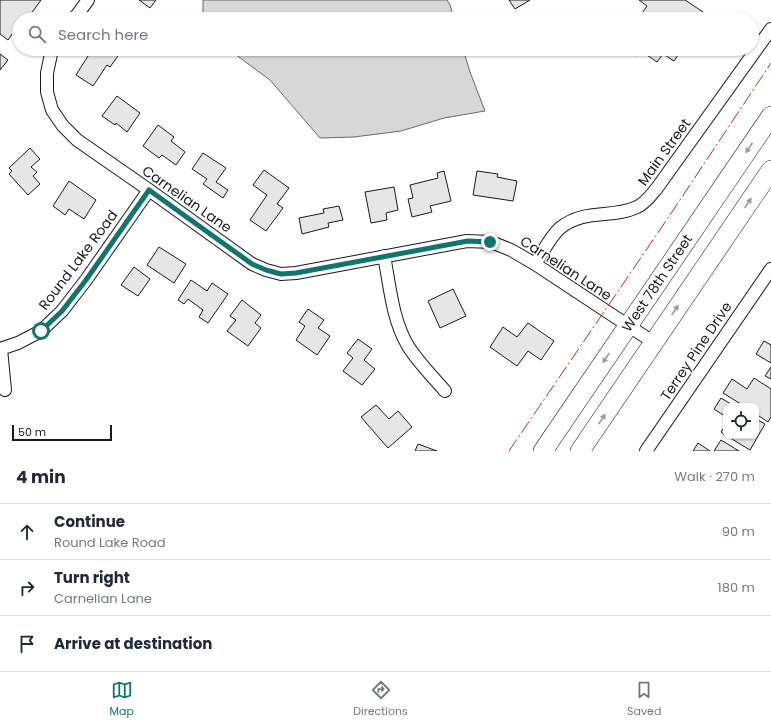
<!DOCTYPE html>
<meta charset="utf-8">
<style>
body{margin:0;font-family:Poppins,sans-serif;background:#f2f2f3;color:#1f2937}
.controls{position:absolute;right:12px;bottom:12px;display:grid;overflow:hidden;border-radius:8px;box-shadow:0 1px 3px #0004}
.controls button{width:36px;height:36px;display:grid;place-items:center;padding:0;border:0;border-bottom:1px solid #e0e1e3;background:#fff;color:#1f2937;font:20px sans-serif}
.scale{position:absolute;left:12px;bottom:10px;width:100px;box-sizing:border-box;padding-left:4px;border:2px solid #1a1a1a;border-top:0;font-size:11px;line-height:14px;white-space:nowrap;color:#1a1a1a;-webkit-text-stroke:3px #fff;paint-order:stroke}
.stop{position:absolute;width:12px;height:12px;margin:-9px;border:3px solid #0f766e;border-radius:50%;background:#fff}
.stop.end{background:#0f766e;border-color:#fff;box-shadow:0 1px 4px #0008}
.list{margin:0;padding:0;list-style:none}
h2{display:flex;justify-content:space-between;align-items:center;height:52px;margin:0;padding:0 16px;font-size:17px}
h2 small{font-size:13px;font-weight:400;color:#747a83}
.list li{display:grid;grid-template-columns:26px 1fr auto;gap:12px;align-items:center;box-sizing:border-box;height:56px;padding:0 16px;border-top:1px solid #e0e1e3}
.list b{display:block;font-size:15px;white-space:nowrap}
.list p{margin:0;font-size:13px;white-space:nowrap;color:#747a83}
.list em{font-size:13px;font-style:normal;color:#747a83}
.icon{flex:none;width:22px;height:22px;fill:none;stroke:currentColor;stroke-width:2;stroke-linecap:round;stroke-linejoin:round}
.map{position:relative;flex:none;width:771px;height:451px;overflow:hidden}
.search{position:absolute;background:#fff;box-shadow:0 1px 3px #0004;left:12px;right:12px;top:12px;height:44px;display:flex;align-items:center;gap:10px;box-sizing:border-box;padding:0 14px;border-radius:22px;color:#747a83;font-size:15px}
.sheet{height:220px;background:#fff}
nav{display:flex;justify-content:space-around;align-items:center;box-sizing:border-box;height:56px;border-top:1px solid #e0e1e3;background:#fff;font-size:11px;color:#747a83}
nav a{display:grid;justify-items:center;gap:2px}
nav .on{color:#0f766e}
.map>svg:first-child{display:block}
</style>
<div class="map">
<svg width="771" height="451" viewBox="0 0 771 451">
<rect width="100%" height="100%" fill="#fff"/>
<path fill="#d7d7d7" stroke="#6a6a6a" d="M203,0H447L450,5L454,19H203Z
M228,49H463L470,72L485,111L444,118L401,131L354,137L320,138L270,80Z"/>
<path fill="#e6e6e6" stroke="#1a1a1a" d="M0,0H41L28,18L25,15L23,19H19V24L8,40L0,34Z
M139,0H156L150,8Z
M509,0H530L515,9Z
M639,0H685L706,14L703,19H638L647,6Z
M548,13L565,19H545Z
M89,49H113L120,53L110,67L107,65L93,86L76,75L88,56L85,54Z
M626,49H682L674,61L663,54L657,62L641,51L637,56Z
M0,54L8,60L0,70Z
M117,96L140,113L127,132L116,123L115,125L102,116Z
M158,125L174,137L171,141L185,152L176,165L162,155L159,158L143,146Z
M30,148L40,159L31,167L37,172L33,176L40,184L28,195L9,174L12,171L9,168Z
M203,153L226,168L216,182L228,190L223,198L203,184L207,179L192,169Z
M264,170L289,188L277,204L283,208L266,231L250,220L267,195L253,185Z
M444,171L451,201L430,206L432,212L412,217L408,199L413,198L410,185L438,178L437,173Z
M477,171L498,174L497,177L517,181L513,201L473,195Z
M69,181L96,200L84,219L69,209L65,215L53,206Z
M394,187L398,210L386,213L387,220L371,223L365,192Z
M339,206L343,220L328,223L329,227L302,234L299,218L324,213L323,209Z
M159,247L186,264L174,283L147,265Z
M134,267L150,279L138,296L121,285Z
M191,280L207,291L212,283L228,294L208,323L199,317L203,310L188,299L184,304L178,300Z
M453,289L466,316L440,328L428,301Z
M242,300L261,315L255,323L261,328L248,346L227,331L236,320L230,316Z
M308,309L324,320L318,328L330,336L317,355L296,340L305,326L299,322Z
M528,323L554,341L541,360L528,351L517,366L490,347L503,327L517,337Z
M358,339L372,349L364,360L375,369L362,385L343,371L353,358L347,353Z
M764,341L771,345V363L756,354Z
M771,367V379L765,376Z
M754,378L771,389V417L768,422L756,414V406H744L723,393L732,379L747,389Z
M721,398L734,406H726V417L714,409Z
M376,405L389,419L398,411L412,427L388,448L361,417Z
M756,419L765,424L750,450L727,436H756Z
M726,424V436L721,432Z
M721,440L739,451H714Z
M698,443L710,451H693Z
M418,444L437,451H415Z"/>
<g fill="none" stroke-linecap="round" stroke-linejoin="round">
<defs>
<path id="minor" d="M74,19L88,0
M54,49L51,54L47,73V92L52,110L63,126L77,140L149,190L252,264L266,270L281,274L296,273L467,241L491,242L511,250L535,264L653,342
M384,256C390,286 392,319 408,346C418,362 433,377 445,391
M535,264C543,252 550,237 560,228C585,208 612,219 637,207C646,203 651,195 657,188L771,29
M0,349L18,343L41,331L62,311L86,280L149,190
M1,349L5,390
M646,451L771,269"/>
<path id="primary" d="M543,451L771,116
M580,451L771,170"/>
</defs>
<use href="#minor" stroke="#1a1a1a" stroke-width="14"/>
<use href="#primary" stroke="#1a1a1a" stroke-width="20"/>
<use href="#minor" stroke="#fff" stroke-width="12"/>
<use href="#primary" stroke="#fff" stroke-width="19"/>
<path stroke="#c62828" stroke-width="1" stroke-dasharray="14 3 2 3" stroke-linecap="butt" d="M509,451L670,215L771,63"/>
</g>
<defs><path id="oneway-solid" d="M-6-.8H1V-3.2L6.5 0L1 3.2V.8H-6Z"/></defs>
<g fill="#989898">
<use href="#oneway-solid" transform="translate(749 148) rotate(124)"/>
<use href="#oneway-solid" transform="translate(748 203) rotate(-56)"/>
<use href="#oneway-solid" transform="translate(675 310) rotate(-56)"/>
<use href="#oneway-solid" transform="translate(606 358) rotate(124)"/>
<use href="#oneway-solid" transform="translate(602 419) rotate(-56)"/>
</g>
<g fill="none" stroke-linecap="round" stroke-linejoin="round">
<path stroke="#0f766e" stroke-width="5" d="M41,331L62,311L86,280L149,190L252,264L266,270L281,274L296,273L468,241L490,242"/>
</g>
<g text-anchor="middle" dominant-baseline="central" stroke-width="3" stroke-linejoin="round" paint-order="stroke">
<g font-size="14" fill="#1a1a1a" stroke="#fff">
<text transform="translate(664 152) rotate(-54)">Main Street</text>
<text transform="translate(187 199) rotate(35)">Carnelian Lane</text>
<text transform="translate(78 260) rotate(-53)">Round Lake Road</text>
<text transform="translate(566 268) rotate(33)">Carnelian Lane</text>
<text transform="translate(657 283) rotate(-56)">West 78th Street</text>
<text transform="translate(696 351) rotate(-56)">Terrey Pine Drive</text>
</g>
</g>
</svg>
<div class="controls">
<button><svg class="icon" aria-label="locate" viewBox="0 0 24 24"><circle cx="12" cy="12" r="6"/><path d="M12 2v4M12 18v4M2 12h4M18 12h4"/></svg></button>
</div>
<div class="scale">50 m</div>
<div class="stop" style="left:41px;top:331px"></div>
<div class="stop end" style="left:490px;top:242px"></div>
<div class="search"><svg class="icon" aria-label="search" viewBox="0 0 24 24"><circle cx="10" cy="10" r="6"/><path d="M15 15l6 6"/></svg>Search here</div>
</div>
<section class="sheet">
<h2>4 min<small>Walk · 270 m</small></h2>
<ul class="list">
<li><svg class="icon" aria-label="ahead" viewBox="0 0 24 24"><path d="M12 20V5M6 11l6-6 6 6"/></svg><div><b>Continue</b><p>Round Lake Road</p></div><em>90 m</em></li>
<li><svg class="icon" aria-label="right" viewBox="0 0 24 24"><path d="M7 20v-9h11M14 6l5 5-5 5"/></svg><div><b>Turn right</b><p>Carnelian Lane</p></div><em>180 m</em></li>
<li><svg class="icon" aria-label="arrive" viewBox="0 0 24 24"><path d="M6 21V4h12l-3 4 3 4H6"/></svg><div><b>Arrive at destination</b></div></li>
</ul>
</section>
<nav>
<a class="on"><svg class="icon" aria-label="map" viewBox="0 0 24 24"><path d="M3 6l6-2 6 2 6-2v14l-6 2-6-2-6 2zM9 4v14M15 6v14"/></svg>Map</a>
<a><svg class="icon" aria-label="directions" viewBox="0 0 24 24"><path d="M12 3l9 9-9 9-9-9zM9 14v-3h6M13 9l2 2-2 2"/></svg>Directions</a>
<a><svg class="icon" aria-label="saved" viewBox="0 0 24 24"><path d="M7 4h10v16l-5-4-5 4z"/></svg>Saved</a>
</nav>
